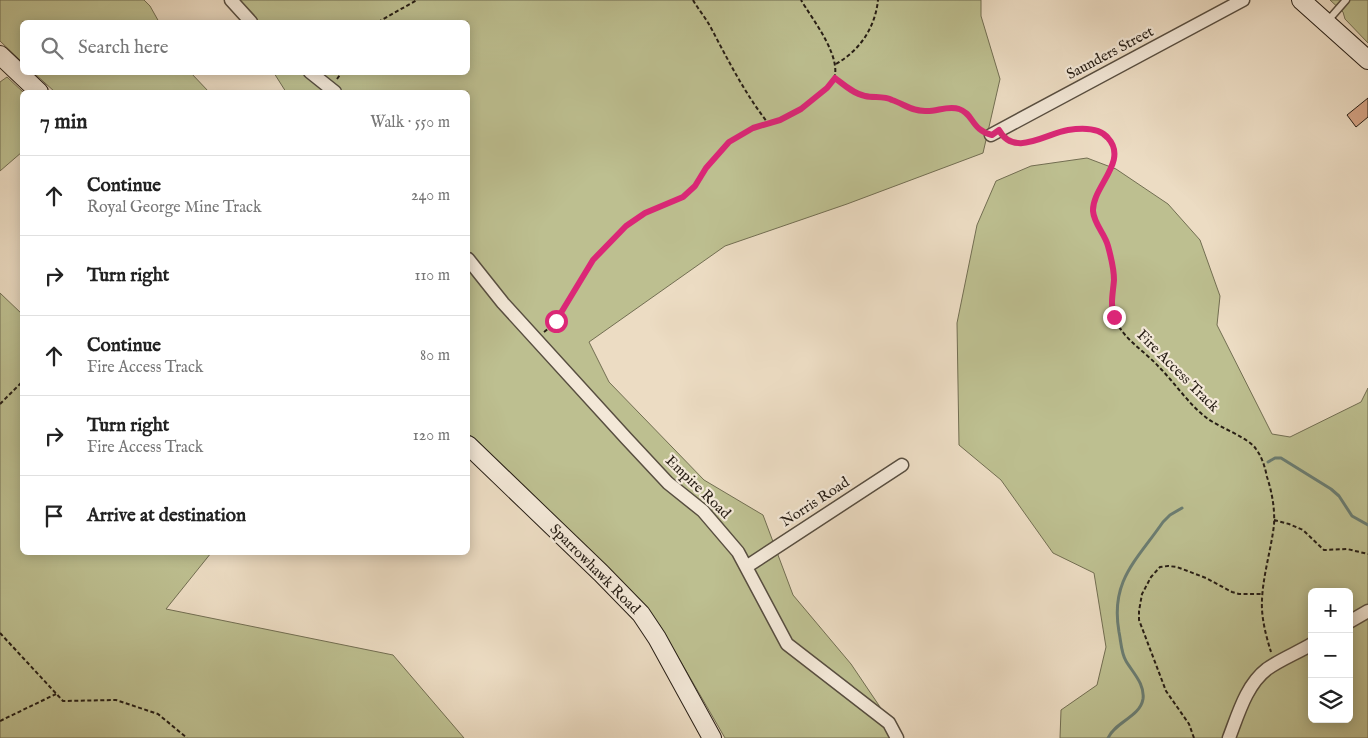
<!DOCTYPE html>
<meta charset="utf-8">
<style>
body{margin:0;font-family:"IM FELL English",serif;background:#f6f6f6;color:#222}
.controls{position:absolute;right:15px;bottom:15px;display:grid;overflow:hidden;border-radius:8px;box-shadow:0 2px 12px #0003}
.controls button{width:45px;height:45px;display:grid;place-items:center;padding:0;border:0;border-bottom:1px solid #e0e0e0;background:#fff;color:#222;font:25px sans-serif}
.stop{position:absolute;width:15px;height:15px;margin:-11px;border:4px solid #db2777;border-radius:50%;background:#fff}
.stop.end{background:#db2777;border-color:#fff;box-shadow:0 1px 5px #0008}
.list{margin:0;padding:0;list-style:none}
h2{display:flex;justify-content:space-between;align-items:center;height:65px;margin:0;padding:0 20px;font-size:21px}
h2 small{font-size:16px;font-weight:400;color:#767676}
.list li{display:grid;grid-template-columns:32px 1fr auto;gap:15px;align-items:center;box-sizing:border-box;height:80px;padding:0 20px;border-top:1px solid #e0e0e0}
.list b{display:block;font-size:19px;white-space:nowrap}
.list p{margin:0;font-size:16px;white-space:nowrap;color:#767676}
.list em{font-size:16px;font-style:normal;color:#767676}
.icon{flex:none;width:28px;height:28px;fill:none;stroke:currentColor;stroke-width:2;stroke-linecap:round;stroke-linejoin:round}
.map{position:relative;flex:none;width:1368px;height:738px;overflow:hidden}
.search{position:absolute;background:#fff;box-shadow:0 2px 12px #0003;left:20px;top:20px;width:450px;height:55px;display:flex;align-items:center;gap:12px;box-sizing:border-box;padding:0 18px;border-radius:8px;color:#767676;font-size:19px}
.panel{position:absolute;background:#fff;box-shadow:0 2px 12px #0003;left:20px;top:90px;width:450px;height:465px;border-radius:8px}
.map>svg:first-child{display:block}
</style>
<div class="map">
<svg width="1368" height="738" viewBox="0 0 1368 738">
<rect width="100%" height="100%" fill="#ecdcc3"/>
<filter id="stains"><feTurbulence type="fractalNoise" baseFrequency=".004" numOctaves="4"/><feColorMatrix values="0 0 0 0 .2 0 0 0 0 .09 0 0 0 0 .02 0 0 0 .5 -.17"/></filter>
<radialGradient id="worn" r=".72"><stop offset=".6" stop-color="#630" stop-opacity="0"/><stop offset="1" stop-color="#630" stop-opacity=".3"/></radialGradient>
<path fill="#bdbf90" stroke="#726e52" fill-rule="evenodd" d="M0,0H144L150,6L159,22H22V62L0,41Z
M233,0H981V16L1000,79L983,153L847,204L725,246L589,342L609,382L704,480L763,515L793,595L851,664L901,738H725L659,624L468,433V92H286L274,73L468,72V22H246Z
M1330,0H1368V43L1345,19L1343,12Z
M34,73H191L209,92H55Z
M7,77L23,92L22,152L0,171V82Z
M1087,158L1116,169L1168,204L1200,240L1220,296L1217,325L1272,434L1290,437L1361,402L1368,388V738H1060L1061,710L1097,685L1106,647L1094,573L1053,553L1001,480L959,445L957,323L977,225L996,181L1031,166ZM1312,592H1349V719H1312Z
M0,293L22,314V552L211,553L166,609L393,655L464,738H0Z"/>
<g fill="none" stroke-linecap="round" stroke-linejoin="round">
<path stroke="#6b7d72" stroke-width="3" d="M1268,462L1275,458H1281L1331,489L1339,496L1352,516L1368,525
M1108,738C1115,722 1140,717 1143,699C1145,684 1133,673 1126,661C1121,653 1121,641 1119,632C1110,581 1136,561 1163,522L1170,515L1182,508"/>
</g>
<path fill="#d7a587" stroke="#271e15" d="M1368,98V117L1356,127L1347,115Z"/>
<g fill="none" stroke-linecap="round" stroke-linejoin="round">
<defs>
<path id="lane" d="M1332,16L1346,0"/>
<path id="street" d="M231,0L251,22
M310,72L335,92
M991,135L1243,0
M468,259L503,303L626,438L668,483L703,511L738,552L787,644L889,723L897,738
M746,567L902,465
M1349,622L1368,611
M1229,738C1238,715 1246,685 1267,669C1281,659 1297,653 1312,644"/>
<path id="secondary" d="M1301,0L1368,60
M0,55L39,92
M468,445L601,573L641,614L657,638L712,738"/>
</defs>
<use href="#lane" stroke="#584e40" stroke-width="9"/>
<use href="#street" stroke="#584e40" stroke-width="15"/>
<use href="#secondary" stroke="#271e15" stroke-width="20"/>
<path stroke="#271e15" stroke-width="2" stroke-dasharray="4 2.5" stroke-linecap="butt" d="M693,0C698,9 705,17 710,26C728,60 745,94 768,123
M378,22L417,0
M836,64C860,50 875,28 878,0
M835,78C844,85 854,94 864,96C873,98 883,96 891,99C904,104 912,111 927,112C938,112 950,104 961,109C970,114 973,125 981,131
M337,79L342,72
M1008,140C1026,148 1038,137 1055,133C1069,129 1094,125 1106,136C1130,157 1096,183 1093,204C1092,219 1100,227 1106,239C1108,245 1110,251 1111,257C1116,278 1108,296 1113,313C1119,337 1144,350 1159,367C1176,384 1189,405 1208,419C1221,428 1249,438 1256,449C1262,457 1265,467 1267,477C1272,492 1275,509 1274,525C1271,550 1263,575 1262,600C1261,617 1266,636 1271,652
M544,332C564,317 572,293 584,273C595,255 610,240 625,227C644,209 670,208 688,193C694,188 697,181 701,175C712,159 725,144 741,134C753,126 767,124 780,119C800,112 818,98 832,83C846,61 812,19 801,0
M0,404L22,382
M1274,520L1289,524L1303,530L1324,550L1347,549L1368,554
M0,633L63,701L116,700L158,714L187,738
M0,721L56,694
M1194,738L1189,724L1166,691L1139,620V611L1142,594L1151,577L1160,567L1168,566L1177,567L1206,578L1232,592L1239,594H1263"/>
<use href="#lane" stroke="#f3e8d8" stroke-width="6"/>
<use href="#street" stroke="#f3e8d8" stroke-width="12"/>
<use href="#secondary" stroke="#f3e8d8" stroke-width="18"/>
</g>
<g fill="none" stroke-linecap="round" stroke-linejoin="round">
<path stroke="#db2777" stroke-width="6" d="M556,321L593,260L626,226L645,213L683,197L695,186L706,168L729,142L753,128L780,120L801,109L827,88L835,78C844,85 854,94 865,96C874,98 884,96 892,100C904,104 911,111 925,111C936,112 948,105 959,109C974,114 971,130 992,135L999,130C1014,158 1047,133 1068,130C1081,128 1099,127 1108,138C1129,161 1092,187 1093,211C1094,224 1105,234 1108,246C1111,257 1114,268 1114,280C1113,293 1110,304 1114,317"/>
</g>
<g text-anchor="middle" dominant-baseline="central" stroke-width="4.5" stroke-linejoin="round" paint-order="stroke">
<g font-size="15" fill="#271e15" stroke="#f3e8d8">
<text transform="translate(1110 53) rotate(-28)">Saunders Street</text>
<text transform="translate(1178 371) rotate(45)">Fire Access Track</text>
<text transform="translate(698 487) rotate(44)">Empire Road</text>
<text transform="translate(815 502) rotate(-33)">Norris Road</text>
<text transform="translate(595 569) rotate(45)">Sparrowhawk Road</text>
</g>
</g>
<rect width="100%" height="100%" filter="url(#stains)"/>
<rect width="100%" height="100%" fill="url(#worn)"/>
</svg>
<div class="controls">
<button>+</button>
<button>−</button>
<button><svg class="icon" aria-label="layers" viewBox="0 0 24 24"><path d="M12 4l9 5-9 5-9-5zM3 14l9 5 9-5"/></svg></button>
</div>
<div class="stop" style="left:556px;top:321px"></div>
<div class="stop end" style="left:1114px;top:317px"></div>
<div class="search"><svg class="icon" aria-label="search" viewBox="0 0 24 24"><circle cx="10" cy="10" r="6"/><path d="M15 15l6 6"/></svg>Search here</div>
<section class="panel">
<h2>7 min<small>Walk · 550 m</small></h2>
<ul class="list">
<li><svg class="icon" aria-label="ahead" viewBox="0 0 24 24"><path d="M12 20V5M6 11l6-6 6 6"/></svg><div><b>Continue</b><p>Royal George Mine Track</p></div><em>240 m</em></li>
<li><svg class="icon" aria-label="right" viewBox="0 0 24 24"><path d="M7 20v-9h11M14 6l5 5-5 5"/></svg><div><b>Turn right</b></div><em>110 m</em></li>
<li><svg class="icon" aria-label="ahead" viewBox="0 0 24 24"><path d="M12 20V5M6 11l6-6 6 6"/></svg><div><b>Continue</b><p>Fire Access Track</p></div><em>80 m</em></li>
<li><svg class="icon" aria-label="right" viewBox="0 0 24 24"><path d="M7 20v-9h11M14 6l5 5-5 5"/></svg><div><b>Turn right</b><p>Fire Access Track</p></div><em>120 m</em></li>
<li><svg class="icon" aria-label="arrive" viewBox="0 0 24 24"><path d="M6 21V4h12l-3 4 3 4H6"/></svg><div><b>Arrive at destination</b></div></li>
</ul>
</section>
</div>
